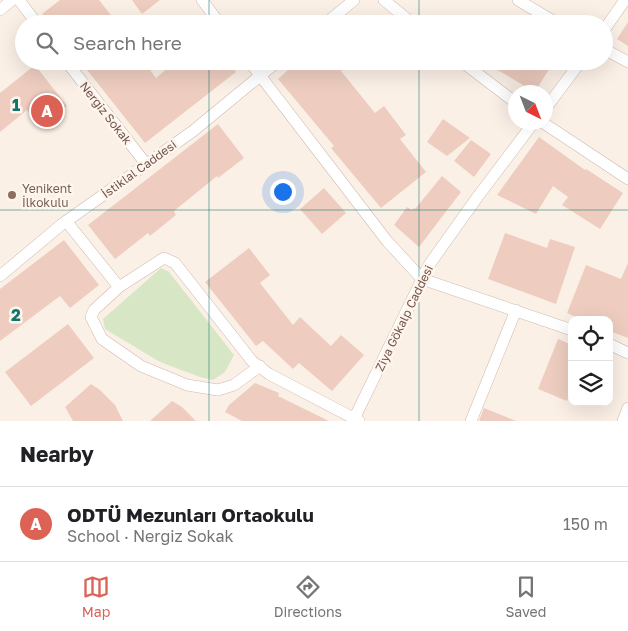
<!DOCTYPE html>
<meta charset="utf-8">
<style>
body{margin:0;font-family:"Golos Text",sans-serif;background:#f6f6f6;color:#202124}
.controls{position:absolute;right:15px;bottom:15px;display:grid;overflow:hidden;border-radius:10px;box-shadow:0 5px 20px #0002}
.controls button{width:45px;height:45px;display:grid;place-items:center;padding:0;border:0;border-bottom:1px solid #e0e0e0;background:#fff;color:#202124;font:25px sans-serif}
.compass{position:absolute;left:508px;top:85px;width:45px;height:45px;border-radius:50%;background:#fff;box-shadow:0 5px 20px #0002;rotate:138deg}
.you{position:absolute;left:282px;top:191px;width:18px;height:18px;margin:-12px;border:4px solid #fff;border-radius:50%;background:#1a73e8;box-shadow:0 0 0 8px #1a73e833}
.badge{display:grid;place-items:center;width:32px;height:32px;border-radius:50%;background:#db6254;color:#fff;font-size:16px;font-weight:700}
.pin{position:absolute;translate:-50% -50%;border:2px solid #fff;box-shadow:0 1px 5px #0006}
.list{margin:0;padding:0;list-style:none}
h2{display:flex;justify-content:space-between;align-items:center;height:65px;margin:0;padding:0 20px;font-size:21px}
h2 small{font-size:16px;font-weight:400;color:#757577}
.list li{display:grid;grid-template-columns:32px 1fr auto;gap:15px;align-items:center;box-sizing:border-box;height:75px;padding:0 20px;border-top:1px solid #e0e0e0}
.list b{display:block;font-size:19px;white-space:nowrap}
.list p{margin:0;font-size:16px;white-space:nowrap;color:#757577}
.list em{font-size:16px;font-style:normal;color:#757577}
.icon{flex:none;width:28px;height:28px;fill:none;stroke:currentColor;stroke-width:2;stroke-linecap:round;stroke-linejoin:round}
.map{position:relative;flex:none;width:628px;height:421px;overflow:hidden}
.search{position:absolute;background:#fff;box-shadow:0 5px 20px #0002;left:15px;right:15px;top:15px;height:55px;display:flex;align-items:center;gap:12px;box-sizing:border-box;padding:0 18px;border-radius:28px;color:#757577;font-size:19px}
.sheet{height:140px;background:#fff}
nav{display:flex;justify-content:space-around;align-items:center;box-sizing:border-box;height:70px;border-top:1px solid #e0e0e0;background:#fff;font-size:14px;color:#757577}
nav a{display:grid;justify-items:center;gap:2px}
nav .on{color:#db6254}
.map>svg:first-child{display:block}
</style>
<div class="map">
<svg width="628" height="421" viewBox="0 0 628 421">
<rect width="100%" height="100%" fill="#fbf0e6"/>
<path fill="#d7e7c5" d="M161,268L169,272L234,355L225,372L213,380L200,377L160,362L105,329L103,319Z"/>
<path fill="#eecdc0" d="M60,0H99L118,24H50L42,14Z
M132,0H160L142,14Z
M628,22V46L617,39Z
M80,61H143L156,78L176,61H227L236,72L145,143Z
M298,61H343L337,66L375,113L384,106L406,135L400,139L426,172L381,208L331,148L334,146L278,79Z
M498,61H554L535,92L494,68Z
M35,65L67,106L41,127L27,110L0,132V93Z
M443,119L470,138L447,156L427,142Z
M218,124L244,158L218,178L217,176L174,211L176,215L150,236L148,233L115,259L88,225Z
M539,137L585,170L586,169L623,193L600,229L562,205L568,197L553,186L536,214L497,195Z
M471,140L491,154L474,177L454,161Z
M442,176L461,192L419,247L394,225L407,207L412,210L414,208L415,209Z
M324,188L346,213L322,234L300,209Z
M505,233L547,248L550,239L575,247L556,304L488,279Z
M64,240L99,285L70,308L60,296L0,341V289Z
M249,248L270,275L260,283L293,325L300,317L331,346L341,335L364,355L332,391L299,363L293,369L263,341L256,346L205,282Z
M628,263V338L609,331V320H582L567,313L586,265L621,279Z
M68,324L94,358L31,406L5,372Z
M558,339L572,345V390L567,401L538,389Z
M255,383L279,393L278,396L329,421H242L225,412L229,405Z
M91,384L100,390L115,405L123,421H73L65,407Z
M172,401L182,407L196,421H150Z
M484,408L516,421H479Z"/>
<g fill="none" stroke-linecap="round" stroke-linejoin="round">
<defs>
<path id="minor" d="M19,0L37,24
M202,0L220,24
M384,0L413,24
M518,0L558,24
M0,10L12,0
M325,24L354,0
M604,30L625,0
M604,49L628,62
M66,61L146,164
M249,61L387,241L422,279L572,330
M461,61L516,103
M546,108L581,61
M542,122L628,179
M66,221L119,287L94,310L91,317L102,339L141,366L187,385L218,390L234,385L260,366
M0,276L61,225L193,131L278,61
M119,287L164,258L175,263L252,361L269,374L359,421
M609,344L628,353
M353,421L429,265L476,199L534,122
M471,421L516,310
M623,421L628,408"/>
</defs>
<use href="#minor" stroke="#ceb9b0" stroke-width="12"/>
<use href="#minor" stroke="#fff" stroke-width="11"/>
</g>
<path fill="none" stroke="#0f766e" stroke-width="1" stroke-opacity="0.55" d="M209,0V24M419,0V24M209,61V421M419,61V421M0,210H628"/>
<circle fill="#8d6e63" stroke="#fef5ec" stroke-width="2" cx="12" cy="195" r="5"/>
<g text-anchor="middle" dominant-baseline="central" stroke-width="5" stroke-linejoin="round" paint-order="stroke">
<g font-size="12" fill="#72554d" stroke="#fef5ec">
<text transform="translate(106 113) rotate(52)">Nergiz Sokak</text>
<text transform="translate(139 169) rotate(-36)">İstiklal Caddesi</text>
<text transform="translate(404 318) rotate(-64)">Ziya Gökalp Caddesi</text>
</g>
<g font-size="12" fill="#785e54" stroke="#fef5ec" text-anchor="start">
<text x="22" y="188">Yenikent<tspan x="22" dy="14">İlkokulu</tspan></text>
</g>
</g>
<g font-size="16" text-anchor="middle" font-weight="bold" fill="#0f766e" stroke="#fef5ec" stroke-width="5" stroke-linejoin="round" paint-order="stroke">
<text x="16" y="111">1</text>
<text x="16" y="321">2</text>
</g>
</svg>
<div class="controls">
<button><svg class="icon" aria-label="locate" viewBox="0 0 24 24"><circle cx="12" cy="12" r="6"/><path d="M12 2v4M12 18v4M2 12h4M18 12h4"/></svg></button>
<button><svg class="icon" aria-label="layers" viewBox="0 0 24 24"><path d="M12 4l9 5-9 5-9-5zM3 14l9 5 9-5"/></svg></button>
</div>
<svg class="compass" viewBox="-18 -18 36 36"><path d="M0-13l5 13h-10z" fill="#e53935"/><path d="M0 13l5-13h-10z" fill="#757577"/></svg>
<div class="you"></div>
<div class="pin badge" style="left:47px;top:111px">A</div>
<div class="search"><svg class="icon" aria-label="search" viewBox="0 0 24 24"><circle cx="10" cy="10" r="6"/><path d="M15 15l6 6"/></svg>Search here</div>
</div>
<section class="sheet">
<h2>Nearby<small></small></h2>
<ul class="list">
<li><span class="badge">A</span><div><b>ODTÜ Mezunları Ortaokulu</b><p>School · Nergiz Sokak</p></div><em>150 m</em></li>
</ul>
</section>
<nav>
<a class="on"><svg class="icon" aria-label="map" viewBox="0 0 24 24"><path d="M3 6l6-2 6 2 6-2v14l-6 2-6-2-6 2zM9 4v14M15 6v14"/></svg>Map</a>
<a><svg class="icon" aria-label="directions" viewBox="0 0 24 24"><path d="M12 3l9 9-9 9-9-9zM9 14v-3h6M13 9l2 2-2 2"/></svg>Directions</a>
<a><svg class="icon" aria-label="saved" viewBox="0 0 24 24"><path d="M7 4h10v16l-5-4-5 4z"/></svg>Saved</a>
</nav>
